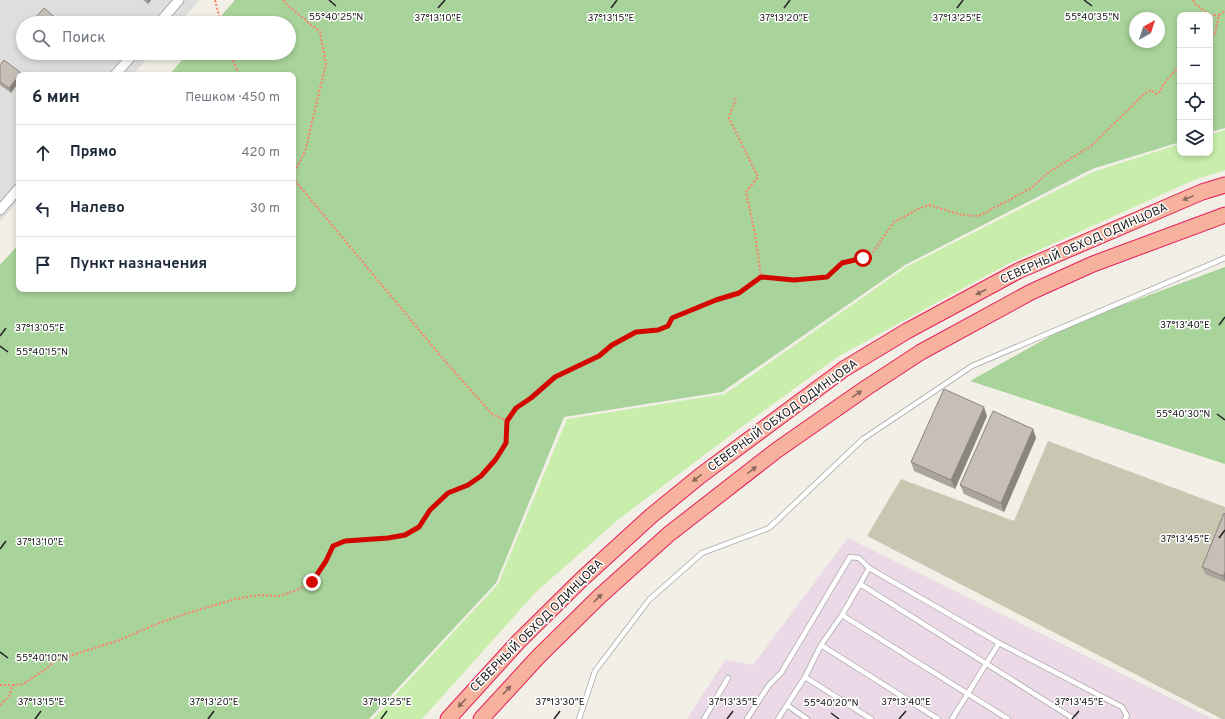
<!DOCTYPE html>
<html lang="ru">
<meta charset="utf-8">
<style>
body{margin:0;font-family:Overpass,sans-serif;background:#f6f6f7;color:#1f2937}
.controls{position:absolute;right:12px;top:12px;display:grid;overflow:hidden;border-radius:8px;box-shadow:0 2px 6px #0003}
.controls button{width:36px;height:36px;display:grid;place-items:center;padding:0;border:0;border-bottom:1px solid #e0e1e3;background:#fff;color:#1f2937;font:20px sans-serif}
.compass{position:absolute;left:1129px;top:12px;width:36px;height:36px;border-radius:50%;background:#fff;box-shadow:0 2px 6px #0003;rotate:39deg}
.stop{position:absolute;width:12px;height:12px;margin:-9px;border:3px solid #d20800;border-radius:50%;background:#fff}
.stop.end{background:#d20800;border-color:#fff;box-shadow:0 1px 4px #0008}
.list{margin:0;padding:0;list-style:none}
h2{display:flex;justify-content:space-between;align-items:center;height:52px;margin:0;padding:0 16px;font-size:17px}
h2 small{font-size:13px;font-weight:400;color:#747a83}
.list li{display:grid;grid-template-columns:26px 1fr auto;gap:12px;align-items:center;box-sizing:border-box;height:56px;padding:0 16px;border-top:1px solid #e0e1e3}
.list b{display:block;font-size:15px;white-space:nowrap}
.list em{font-size:13px;font-style:normal;color:#747a83}
.icon{flex:none;width:22px;height:22px;fill:none;stroke:currentColor;stroke-width:2;stroke-linecap:round;stroke-linejoin:round}
.map{position:relative;flex:none;width:1225px;height:719px;overflow:hidden}
.search{position:absolute;background:#fff;box-shadow:0 2px 6px #0003;left:16px;top:16px;width:280px;height:44px;display:flex;align-items:center;gap:10px;box-sizing:border-box;padding:0 14px;border-radius:22px;color:#747a83;font-size:15px}
.panel{position:absolute;background:#fff;box-shadow:0 2px 6px #0003;left:16px;top:72px;width:280px;height:220px;border-radius:8px}
.map>svg:first-child{display:block}
</style>
<div class="map">
<svg width="1225" height="719" viewBox="0 0 1225 719">
<rect width="100%" height="100%" fill="#f2efe7"/>
<path fill="#dfdede" d="M0,0H200L179,23H23V53H152L132,75H19V200L0,221Z"/>
<path fill="#ebd9e7" d="M848,538L1213,719H687L725,660L753,665Z"/>
<path fill="#c7c7b2" d="M1048,441L1225,507V719H1222L867,536L901,479L1014,521Z"/>
<path fill="#c9eeab" d="M1225,130V170L1194,180L1006,265L839,356L739,429L619,519L536,592L422,719H373L498,584L567,419L725,394L906,267L1093,172L1180,144V153H1210V135Z"/>
<path fill="#a8d39a" fill-rule="evenodd" d="M235,0H1225V128L1210,132V15H1180V142L1092,169L905,265L722,392L564,417L496,583L369,719H0V265L19,244V289H293V75H169L188,53H289V23H215ZM1135,18H1159V42H1135Z
M1225,267V464L970,381L1074,323Z"/>
<g fill="none" stroke-linecap="round" stroke-linejoin="round">
<defs>
<path id="service" d="M842,615L860,584
M999,643L869,568L860,584L1074,719
M805,677L821,645
M579,719L595,671L649,600L702,553L769,528L863,439L972,366L1225,258
M704,719L728,678
M747,719L769,685L781,673L850,557L859,558L869,568
M778,719L787,705
M807,719L787,705L805,677L871,719
M938,719L821,645L842,615L1008,719
M952,719L999,643L1122,707L1127,716L1125,719"/>
<path id="minor" d="M159,23L179,0
M115,75L134,53
M0,210L19,188"/>
<path id="trunk" d="M448,719L519,641L582,579L651,516L700,476L844,369L907,331L1018,271L1202,192L1225,185
M481,719L539,656L600,596L669,534L777,450L866,388L921,352L1031,292L1093,264L1225,215"/>
</defs>
<use href="#service" stroke="#a8a8a8" stroke-width="6"/>
<use href="#minor" stroke="#a8a8a8" stroke-width="11"/>
<use href="#trunk" stroke="#e61e5b" stroke-width="17"/>
<path stroke="#ff806b" stroke-width="2" stroke-dasharray="2 2" stroke-linecap="butt" d="M215,0L221,23
M284,0L285,3L320,32L326,64L305,151L293,175
M1193,0L1195,4L1210,15
M1210,15H1219
M1210,41L1215,33L1219,15L1225,11
M230,53L239,75
M736,98L729,118L758,177L746,192L755,234L761,277
M293,178L439,354L492,414L507,421
M0,685H13
M0,705L9,696L13,685L23,684L46,669L56,660L117,641L154,625L185,614L235,599L260,595L280,596L297,590L311,582L326,561L333,547L345,541L388,538L405,535L419,527L430,510L448,493L468,485L481,476L496,459L506,443L507,421L516,408L531,398L555,377L599,356L612,345L636,332L658,330L667,326L672,318L716,300L739,293L761,277L794,280L827,277L842,263L863,258L873,252L894,222L918,209L929,205L962,215L979,216L1031,188L1049,172L1091,146L1145,93L1151,90L1156,94L1160,92L1162,86L1180,65"/>
<use href="#service" stroke="#fff" stroke-width="4.5"/>
<use href="#minor" stroke="#fff" stroke-width="9"/>
<use href="#trunk" stroke="#f6b29c" stroke-width="15"/>
</g>
<path fill="#aba39d" d="M143,0H151L148,4Z
M35,18L58,20L59,23H37Z
M4,60L11,93L0,85V65Z
M987,416L955,489L914,471L911,462Z
M1033,429L1036,438L1004,512L964,494L960,485Z
M1225,514V582L1205,574L1202,567Z"/>
<path fill="#8b857f" d="M147,0H151L148,4Z
M58,20L59,23H55Z
M19,75V82L11,93L9,88Z
M984,407L987,416L955,489L951,480Z
M1033,429L1036,438L1004,512L1001,503Z
M1225,572V581L1223,576Z"/>
<path fill="#c7beb6" stroke="#8b857f" d="M44,8L58,20L55,23H41L35,18Z
M4,60L21,73L9,88L0,82V65Z
M944,389L984,407L951,480L911,462Z
M993,411L1033,429L1001,503L960,485Z
M1224,513L1225,514V572L1223,576L1202,567Z"/>
<defs><path id="oneway-solid" d="M-6-.8H1V-3.2L6.5 0L1 3.2V.8H-6Z"/></defs>
<g fill="#8c6a5e">
<use href="#oneway-solid" transform="translate(1188 198) rotate(157)"/>
<use href="#oneway-solid" transform="translate(981 292) rotate(152)"/>
<use href="#oneway-solid" transform="translate(857 394) rotate(-35)"/>
<use href="#oneway-solid" transform="translate(752 470) rotate(-37)"/>
<use href="#oneway-solid" transform="translate(697 478) rotate(142)"/>
<use href="#oneway-solid" transform="translate(598 598) rotate(-44)"/>
<use href="#oneway-solid" transform="translate(507 690) rotate(-47)"/>
<use href="#oneway-solid" transform="translate(462 703) rotate(133)"/>
</g>
<g fill="none" stroke-linecap="round" stroke-linejoin="round">
<path stroke="#d20800" stroke-width="5" d="M312,582L326,561L333,546L345,541L388,538L405,535L419,527L430,510L448,493L468,485L481,476L496,459L506,443L507,421L516,408L531,398L555,377L599,356L612,345L636,332L658,330L668,326L672,318L716,300L739,293L761,277L794,280L827,277L842,263L863,258"/>
</g>
<path fill="none" stroke="#212121" stroke-width="1.5" d="M329,0L336,6M1084,0L1092,6M438,8L445,0M611,8L617,0M784,8L790,0M957,8L963,0M1219,325L1225,317M0,336L6,328M0,346L8,352M1217,414L1225,420M1219,538L1225,530M0,549L6,541M0,652L8,658M831,713L839,719M35,719L41,711M208,719L214,711M381,719L387,711M554,719L560,711M727,719L733,711M899,719L906,711M1072,719L1079,711"/>
<g text-anchor="middle" dominant-baseline="central" stroke-width="3" stroke-linejoin="round" paint-order="stroke">
<g font-size="12" fill="#212121" stroke="#fff">
<text transform="translate(1084 244) rotate(-24)">СЕВЕРНЫЙ ОБХОД ОДИНЦОВА</text>
<text transform="translate(783 416) rotate(-36)">СЕВЕРНЫЙ ОБХОД ОДИНЦОВА</text>
<text transform="translate(537 626) rotate(-45)">СЕВЕРНЫЙ ОБХОД ОДИНЦОВА</text>
</g>
</g>
<g font-size="10" text-anchor="middle" fill="#212121" stroke="#fff" stroke-width="3" stroke-linejoin="round" paint-order="stroke">
<text x="336" y="20">55°40'25"N</text>
<text x="1092" y="20">55°40'35"N</text>
<text x="784" y="21">37°13'20"E</text>
<text x="438" y="21">37°13'10"E</text>
<text x="611" y="21">37°13'15"E</text>
<text x="957" y="21">37°13'25"E</text>
<text x="1185" y="328">37°13'40"E</text>
<text x="40" y="331">37°13'05"E</text>
<text x="42" y="355">55°40'15"N</text>
<text x="1183" y="417">55°40'30"N</text>
<text x="1185" y="542">37°13'45"E</text>
<text x="40" y="545">37°13'10"E</text>
<text x="42" y="661">55°40'10"N</text>
<text x="41" y="705">37°13'15"E</text>
<text x="214" y="705">37°13'20"E</text>
<text x="387" y="705">37°13'25"E</text>
<text x="560" y="705">37°13'30"E</text>
<text x="733" y="705">37°13'35"E</text>
<text x="906" y="705">37°13'40"E</text>
<text x="1079" y="705">37°13'45"E</text>
<text x="831" y="706">55°40'20"N</text>
</g>
</svg>
<div class="controls">
<button>+</button>
<button>−</button>
<button><svg class="icon" aria-label="locate" viewBox="0 0 24 24"><circle cx="12" cy="12" r="6"/><path d="M12 2v4M12 18v4M2 12h4M18 12h4"/></svg></button>
<button><svg class="icon" aria-label="layers" viewBox="0 0 24 24"><path d="M12 4l9 5-9 5-9-5zM3 14l9 5 9-5"/></svg></button>
</div>
<svg class="compass" viewBox="-18 -18 36 36"><path d="M0-13l5 13h-10z" fill="#e53935"/><path d="M0 13l5-13h-10z" fill="#747a83"/></svg>
<div class="stop" style="left:863px;top:258px"></div>
<div class="stop end" style="left:312px;top:582px"></div>
<div class="search"><svg class="icon" aria-label="search" viewBox="0 0 24 24"><circle cx="10" cy="10" r="6"/><path d="M15 15l6 6"/></svg>Поиск</div>
<section class="panel">
<h2>6 мин<small>Пешком · 450 m</small></h2>
<ul class="list">
<li><svg class="icon" aria-label="ahead" viewBox="0 0 24 24"><path d="M12 20V5M6 11l6-6 6 6"/></svg><div><b>Прямо</b></div><em>420 m</em></li>
<li><svg class="icon" aria-label="left" viewBox="0 0 24 24"><path d="M17 20v-9H6M10 6l-5 5 5 5"/></svg><div><b>Налево</b></div><em>30 m</em></li>
<li><svg class="icon" aria-label="arrive" viewBox="0 0 24 24"><path d="M6 21V4h12l-3 4 3 4H6"/></svg><div><b>Пункт назначения</b></div></li>
</ul>
</section>
</div>
